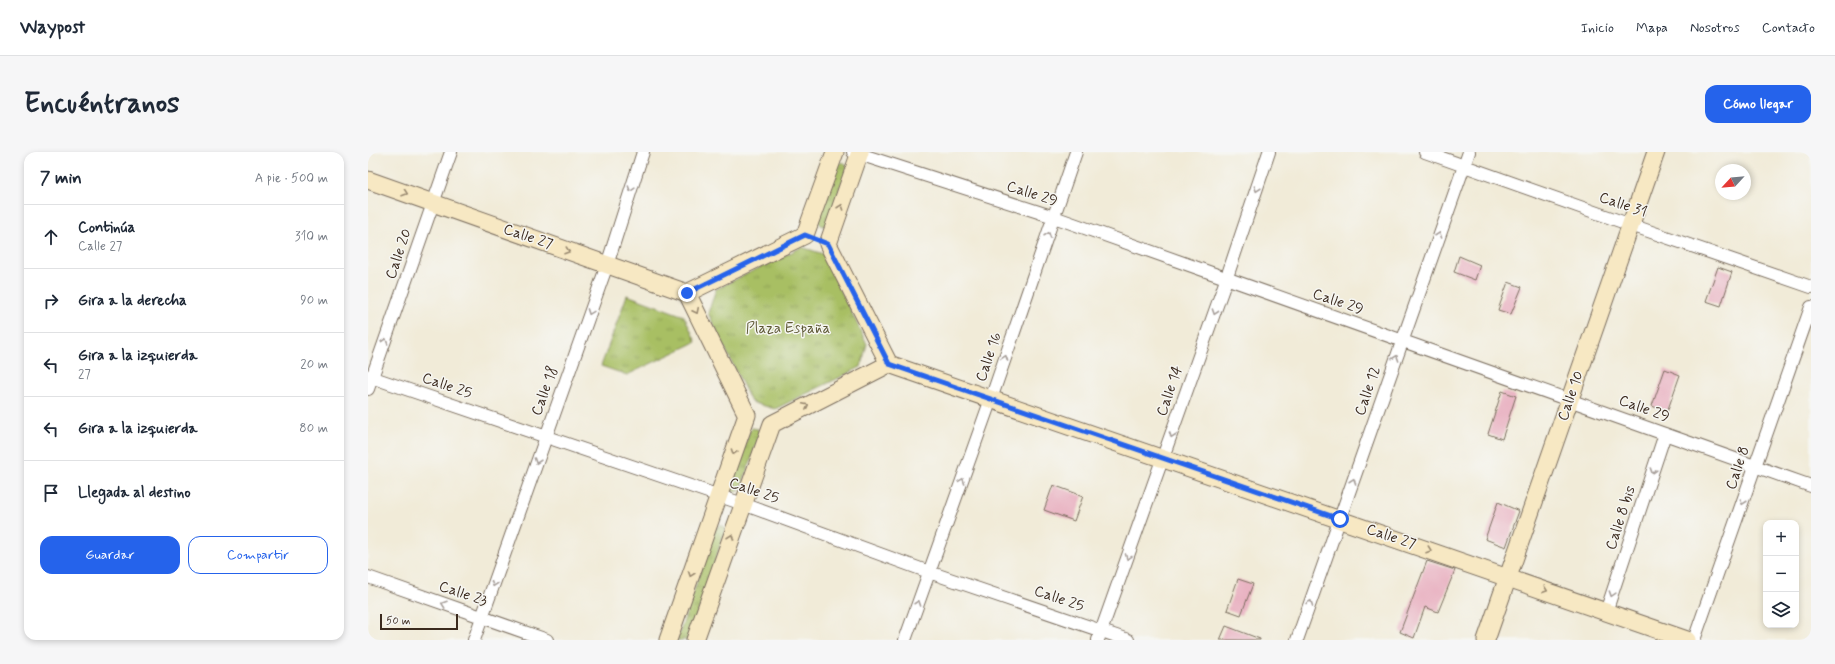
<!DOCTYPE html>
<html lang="es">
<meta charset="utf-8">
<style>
body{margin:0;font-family:Mynerve,sans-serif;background:#f6f6f7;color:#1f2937}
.controls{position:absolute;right:12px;bottom:12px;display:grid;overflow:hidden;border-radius:8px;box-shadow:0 2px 6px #0003}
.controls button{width:36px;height:36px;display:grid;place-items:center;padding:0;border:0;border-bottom:1px solid #e0e1e3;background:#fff;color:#1f2937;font:20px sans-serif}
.compass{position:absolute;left:1347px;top:12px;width:36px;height:36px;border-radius:50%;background:#fff;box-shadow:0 2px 6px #0003;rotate:244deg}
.scale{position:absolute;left:12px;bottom:10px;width:78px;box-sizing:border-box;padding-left:4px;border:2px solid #3b2a1e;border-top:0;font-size:11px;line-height:14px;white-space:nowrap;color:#3b2a1e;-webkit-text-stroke:3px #f6f6f2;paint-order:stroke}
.stop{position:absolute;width:12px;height:12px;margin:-9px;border:3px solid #2563eb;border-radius:50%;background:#fff}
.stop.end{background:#2563eb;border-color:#fff;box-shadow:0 1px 4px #0008}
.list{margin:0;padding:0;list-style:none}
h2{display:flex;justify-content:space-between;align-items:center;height:52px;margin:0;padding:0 16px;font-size:17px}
h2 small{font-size:13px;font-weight:400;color:#747a83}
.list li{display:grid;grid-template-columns:26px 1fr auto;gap:12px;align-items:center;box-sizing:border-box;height:64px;padding:0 16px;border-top:1px solid #e0e1e3}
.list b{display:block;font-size:15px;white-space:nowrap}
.list p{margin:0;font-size:13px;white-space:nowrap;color:#747a83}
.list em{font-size:13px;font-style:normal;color:#747a83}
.actions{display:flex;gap:8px;padding:12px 16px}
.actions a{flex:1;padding:9px 0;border:1px solid #2563eb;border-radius:12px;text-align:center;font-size:14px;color:#2563eb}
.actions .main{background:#2563eb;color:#fff}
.icon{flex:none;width:22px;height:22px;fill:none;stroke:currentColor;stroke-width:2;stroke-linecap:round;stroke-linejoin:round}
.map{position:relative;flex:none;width:1443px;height:488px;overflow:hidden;border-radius:12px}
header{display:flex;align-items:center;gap:24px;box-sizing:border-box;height:56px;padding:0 20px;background:#fff;border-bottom:1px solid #e0e1e3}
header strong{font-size:19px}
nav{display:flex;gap:22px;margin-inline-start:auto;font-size:14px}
.intro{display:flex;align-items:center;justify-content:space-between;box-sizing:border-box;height:96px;padding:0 24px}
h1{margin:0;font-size:28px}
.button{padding:10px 18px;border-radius:12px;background:#2563eb;color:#fff;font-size:14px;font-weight:700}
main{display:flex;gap:24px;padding:0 24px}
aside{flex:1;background:#fff;border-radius:12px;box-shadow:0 2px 6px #0003}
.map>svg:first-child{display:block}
</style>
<header>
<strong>Waypost</strong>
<nav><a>Inicio</a><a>Mapa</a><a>Nosotros</a><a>Contacto</a></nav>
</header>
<div class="intro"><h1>Encuéntranos</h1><a class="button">Cómo llegar</a></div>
<main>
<aside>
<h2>7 min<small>A pie · 500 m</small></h2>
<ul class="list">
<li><svg class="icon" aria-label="ahead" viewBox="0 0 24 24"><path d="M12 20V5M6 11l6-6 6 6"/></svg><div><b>Continúa</b><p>Calle 27</p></div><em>310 m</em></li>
<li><svg class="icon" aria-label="right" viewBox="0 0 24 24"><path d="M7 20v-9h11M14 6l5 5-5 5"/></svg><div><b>Gira a la derecha</b></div><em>90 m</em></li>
<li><svg class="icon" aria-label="left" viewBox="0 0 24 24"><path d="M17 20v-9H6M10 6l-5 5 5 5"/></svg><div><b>Gira a la izquierda</b><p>27</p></div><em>20 m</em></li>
<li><svg class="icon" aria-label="left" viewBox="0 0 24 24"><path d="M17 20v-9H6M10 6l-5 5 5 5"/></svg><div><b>Gira a la izquierda</b></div><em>80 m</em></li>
<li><svg class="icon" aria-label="arrive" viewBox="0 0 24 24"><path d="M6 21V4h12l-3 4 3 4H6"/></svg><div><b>Llegada al destino</b></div></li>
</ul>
<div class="actions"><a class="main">Guardar</a><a>Compartir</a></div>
</aside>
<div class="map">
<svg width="1443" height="488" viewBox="0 0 1443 488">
<defs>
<pattern id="grass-tufts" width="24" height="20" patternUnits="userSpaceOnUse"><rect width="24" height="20" fill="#a8bf64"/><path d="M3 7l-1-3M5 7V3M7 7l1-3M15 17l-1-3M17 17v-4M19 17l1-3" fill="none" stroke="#8a9b52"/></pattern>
</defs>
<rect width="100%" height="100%" fill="#f6f6f2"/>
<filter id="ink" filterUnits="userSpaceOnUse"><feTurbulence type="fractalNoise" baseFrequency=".025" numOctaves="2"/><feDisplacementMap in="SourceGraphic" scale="8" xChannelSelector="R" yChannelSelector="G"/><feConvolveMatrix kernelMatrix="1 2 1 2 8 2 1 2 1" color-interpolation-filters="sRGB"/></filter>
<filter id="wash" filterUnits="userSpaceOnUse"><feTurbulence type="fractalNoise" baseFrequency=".012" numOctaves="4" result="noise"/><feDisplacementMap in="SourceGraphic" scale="16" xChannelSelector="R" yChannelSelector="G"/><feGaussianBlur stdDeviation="0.9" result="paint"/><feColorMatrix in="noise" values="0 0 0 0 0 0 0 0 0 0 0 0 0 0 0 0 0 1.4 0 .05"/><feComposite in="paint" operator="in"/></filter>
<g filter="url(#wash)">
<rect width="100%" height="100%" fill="#f1ebd8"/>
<path fill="url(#grass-tufts)" stroke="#727441" d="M475,10L480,14L459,73L454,74L450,70L470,12Z
M434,95L455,102L499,192L493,215L407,257L383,250L340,161L348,137Z
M259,143L316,164L328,190L259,223L233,214Z
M384,276L390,277L392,283L373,336L371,339L365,340L362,336L382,278Z
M353,373L358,376L321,488H309L348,375Z"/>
<g id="blocks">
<path fill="#e9b3c2" d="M1091,104L1112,113L1107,128L1086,120Z
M1350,115L1364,120L1353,154L1338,149Z
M1140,130L1154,135L1143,162L1130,158Z
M1297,217L1312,223L1299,260L1284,254Z
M1134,239L1148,244L1134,287L1120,282Z
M685,333L715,344L706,369L676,358Z
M1130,350L1151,359L1138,395L1117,387Z
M1059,409L1087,418L1070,460L1057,455L1046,486L1032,480Z
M870,427L885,432L873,463L859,458Z
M858,474L892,487V488H852Z"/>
</g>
</g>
<g filter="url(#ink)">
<use href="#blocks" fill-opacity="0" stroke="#7b6e5f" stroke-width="1"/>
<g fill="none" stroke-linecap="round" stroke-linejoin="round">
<defs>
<path id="street" d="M485,0L686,65L1443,334
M1057,0L1263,73L1443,135
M0,224L375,352L561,420L760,488
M0,237L83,0
M0,425L179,488
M1238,460L1297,282
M106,488L239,113L275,0
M537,488L623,247L708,0
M730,488L858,128L901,0
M929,488L1101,0
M1326,488L1443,155"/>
<path id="secondary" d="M0,28L319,141
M521,212L1319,488
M300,488L379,263L319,141L437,83L467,0
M327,488L404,272L521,212L460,92L492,0
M1118,488L1288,0"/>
</defs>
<use href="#street" stroke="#7b6e5f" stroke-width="14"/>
<use href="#secondary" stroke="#7b6e5f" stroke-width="19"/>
<use href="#street" stroke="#fff" stroke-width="12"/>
<use href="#secondary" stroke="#f7e8c3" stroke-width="17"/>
</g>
<defs><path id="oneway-chevron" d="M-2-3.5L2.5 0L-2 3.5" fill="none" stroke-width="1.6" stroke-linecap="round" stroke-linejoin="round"/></defs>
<g stroke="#a79f9a">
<use href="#oneway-chevron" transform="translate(263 37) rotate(108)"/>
<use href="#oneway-chevron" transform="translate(889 37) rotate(109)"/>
<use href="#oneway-chevron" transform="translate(680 83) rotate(-71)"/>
<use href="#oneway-chevron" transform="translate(1071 83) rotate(-71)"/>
<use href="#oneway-chevron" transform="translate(222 160) rotate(110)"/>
<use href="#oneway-chevron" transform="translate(847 160) rotate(109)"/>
<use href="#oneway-chevron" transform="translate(17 189) rotate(-71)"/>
<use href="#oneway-chevron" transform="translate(637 206) rotate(-71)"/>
<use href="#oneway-chevron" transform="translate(1028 206) rotate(-71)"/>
<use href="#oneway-chevron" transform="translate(804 283) rotate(109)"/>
<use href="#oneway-chevron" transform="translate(169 309) rotate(109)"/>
<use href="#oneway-chevron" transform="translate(1285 319) rotate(108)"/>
<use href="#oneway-chevron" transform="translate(594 329) rotate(-70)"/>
<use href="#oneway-chevron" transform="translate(985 329) rotate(-71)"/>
<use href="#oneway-chevron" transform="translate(1375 350) rotate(109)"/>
<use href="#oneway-chevron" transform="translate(760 405) rotate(110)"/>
<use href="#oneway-chevron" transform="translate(126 432) rotate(109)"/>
<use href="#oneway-chevron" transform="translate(1244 442) rotate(108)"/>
<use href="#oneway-chevron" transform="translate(550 451) rotate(-71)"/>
<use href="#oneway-chevron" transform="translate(942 451) rotate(-70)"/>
<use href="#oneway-chevron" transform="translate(76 452) rotate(-161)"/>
</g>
<g stroke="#998970">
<use href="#oneway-chevron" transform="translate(37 41) rotate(19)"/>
<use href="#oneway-chevron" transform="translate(473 55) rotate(-71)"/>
<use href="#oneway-chevron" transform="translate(199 99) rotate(19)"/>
<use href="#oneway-chevron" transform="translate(328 159) rotate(64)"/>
<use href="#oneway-chevron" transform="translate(438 254) rotate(-27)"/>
<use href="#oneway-chevron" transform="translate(366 300) rotate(109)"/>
<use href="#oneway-chevron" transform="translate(363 385) rotate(-71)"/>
<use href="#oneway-chevron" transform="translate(1061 398) rotate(19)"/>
<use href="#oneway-chevron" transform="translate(323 422) rotate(109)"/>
<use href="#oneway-chevron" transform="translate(1177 438) rotate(19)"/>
</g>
</g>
<g fill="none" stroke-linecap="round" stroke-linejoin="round" filter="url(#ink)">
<path stroke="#2563eb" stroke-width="5" d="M319,141L437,83L460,92L521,212L972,367"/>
</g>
<g text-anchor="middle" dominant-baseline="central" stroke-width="3" stroke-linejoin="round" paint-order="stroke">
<g font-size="15" fill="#3b2a1e" stroke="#f6f6f2">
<text transform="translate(664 42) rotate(18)">Calle 29</text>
<text transform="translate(1255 53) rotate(19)">Calle 31</text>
<text transform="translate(160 85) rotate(19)">Calle 27</text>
<text transform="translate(31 102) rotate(-71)">Calle 20</text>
<text transform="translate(970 150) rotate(19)">Calle 29</text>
<text transform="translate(621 205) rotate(-71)">Calle 16</text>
<text transform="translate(79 234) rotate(19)">Calle 25</text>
<text transform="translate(177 239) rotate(-70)">Calle 18</text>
<text transform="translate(802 239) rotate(-71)">Calle 14</text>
<text transform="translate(1000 239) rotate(-71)">Calle 12</text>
<text transform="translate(1203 244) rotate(-71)">Calle 10</text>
<text transform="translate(1276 257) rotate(20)">Calle 29</text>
<text transform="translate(1370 316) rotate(-71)">Calle 8</text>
<text transform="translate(386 339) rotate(19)">Calle 25</text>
<text transform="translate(1253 366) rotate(-72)">Calle 8 bis</text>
<text transform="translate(1023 385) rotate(19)">Calle 27</text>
<text transform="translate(95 442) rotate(19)">Calle 23</text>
<text transform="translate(691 447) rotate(19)">Calle 25</text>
</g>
<g font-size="15" fill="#5c5733" stroke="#f6f6f2">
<text x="420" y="177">Plaza España</text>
</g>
</g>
</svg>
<div class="controls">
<button>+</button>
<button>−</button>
<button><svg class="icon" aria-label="layers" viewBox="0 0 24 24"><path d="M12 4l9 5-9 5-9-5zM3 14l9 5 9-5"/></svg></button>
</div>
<svg class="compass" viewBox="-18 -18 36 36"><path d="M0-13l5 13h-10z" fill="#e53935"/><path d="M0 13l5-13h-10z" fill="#747a83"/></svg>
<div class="scale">50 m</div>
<div class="stop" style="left:972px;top:367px"></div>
<div class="stop end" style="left:319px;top:141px"></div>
</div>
</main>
